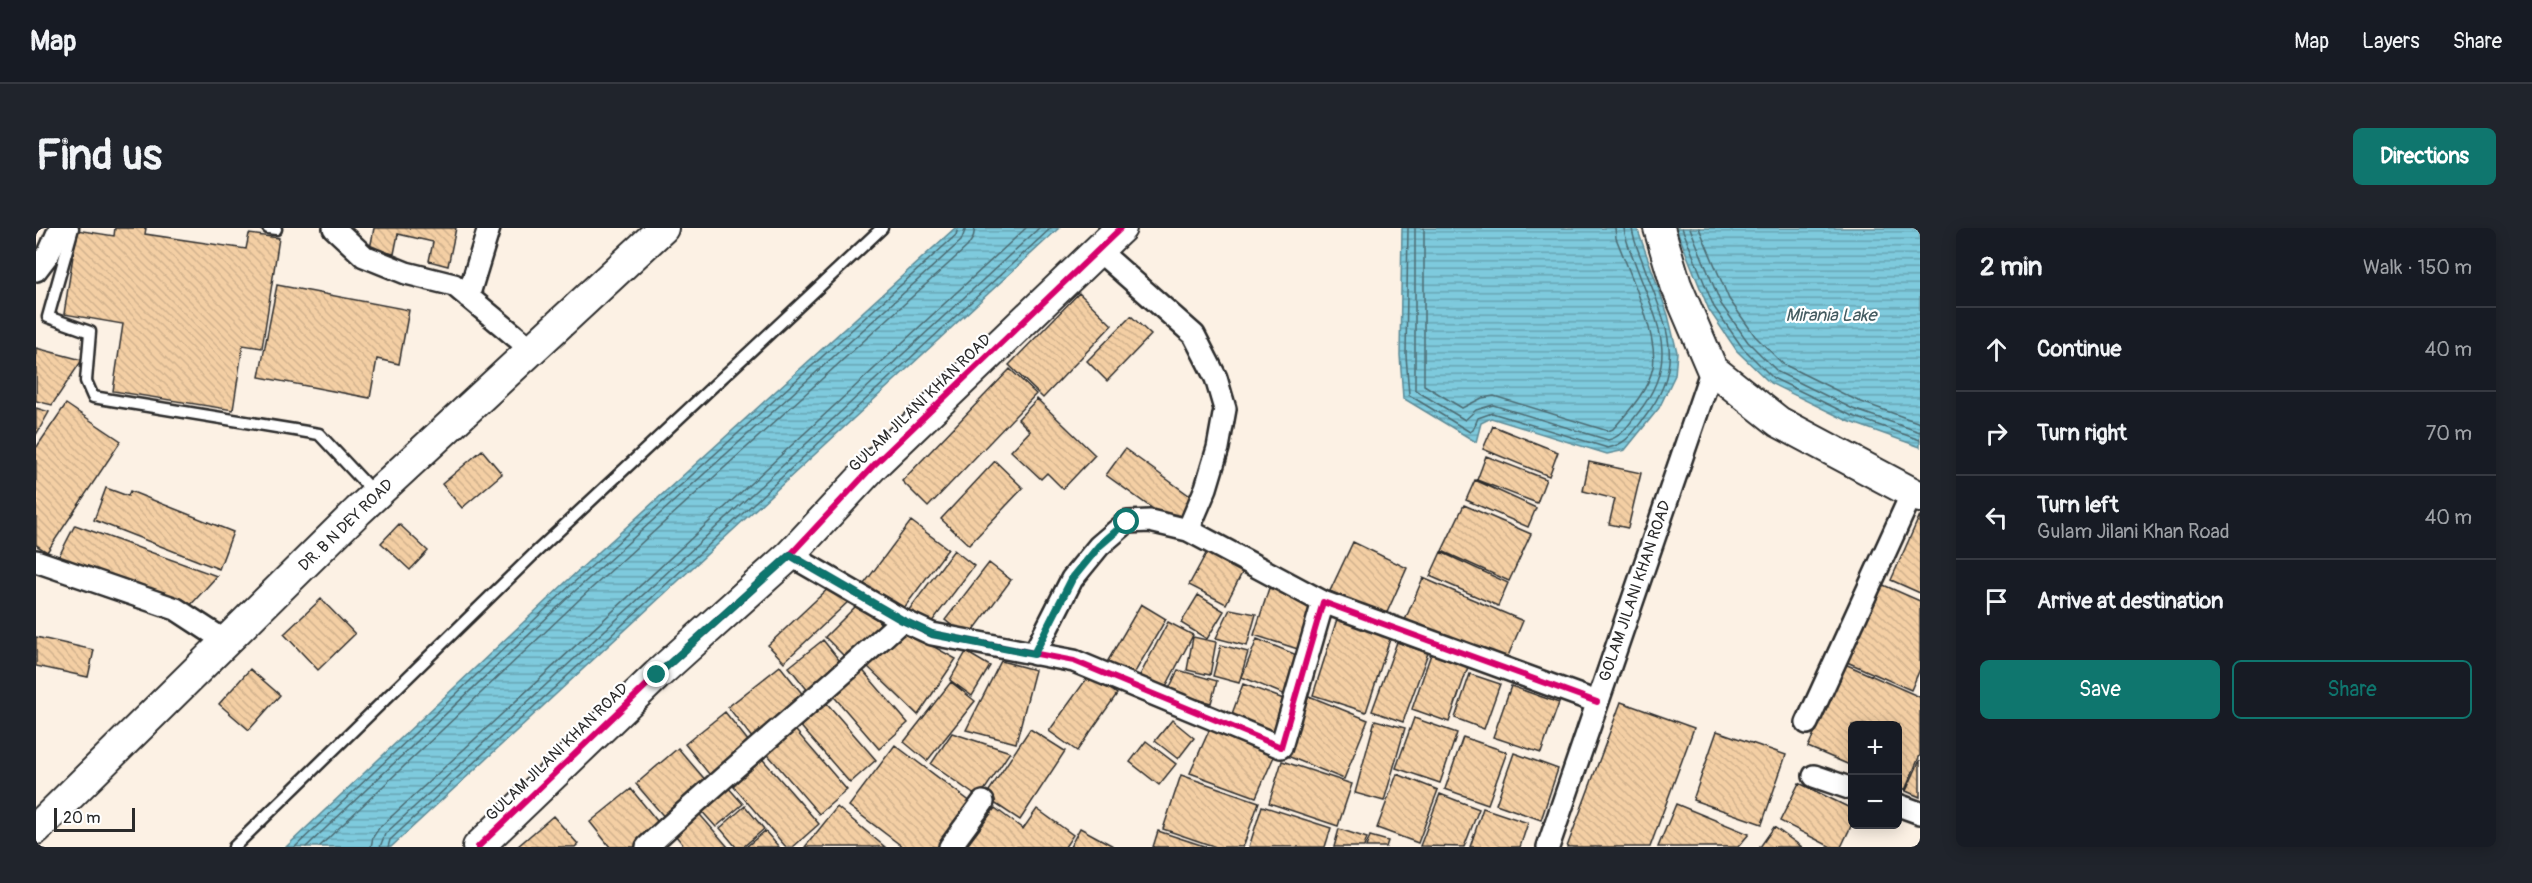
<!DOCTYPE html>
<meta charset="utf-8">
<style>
body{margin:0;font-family:Pangolin,sans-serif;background:#20242c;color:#f1f3f6}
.controls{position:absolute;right:18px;bottom:18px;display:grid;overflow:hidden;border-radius:9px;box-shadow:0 3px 15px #0003}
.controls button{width:54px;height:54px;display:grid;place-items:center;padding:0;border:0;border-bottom:2px solid #363941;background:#171b24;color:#f1f3f6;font:30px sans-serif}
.scale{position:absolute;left:18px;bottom:15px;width:81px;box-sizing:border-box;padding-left:6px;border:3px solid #2b2b2b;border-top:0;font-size:16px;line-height:21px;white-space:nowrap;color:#2b2b2b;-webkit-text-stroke:4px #fff;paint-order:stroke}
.stop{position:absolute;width:18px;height:18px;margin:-14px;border:4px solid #0f766e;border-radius:50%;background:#fff}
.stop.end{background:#0f766e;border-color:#fff;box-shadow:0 2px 6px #0008}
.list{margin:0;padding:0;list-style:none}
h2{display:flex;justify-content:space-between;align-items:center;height:78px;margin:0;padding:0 24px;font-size:26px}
h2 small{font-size:20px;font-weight:400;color:#9ea1a6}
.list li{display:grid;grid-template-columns:39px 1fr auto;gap:18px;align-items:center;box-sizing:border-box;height:84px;padding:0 24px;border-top:2px solid #363941}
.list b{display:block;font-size:22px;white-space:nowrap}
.list p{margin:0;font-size:20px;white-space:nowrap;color:#9ea1a6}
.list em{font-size:20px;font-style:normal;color:#9ea1a6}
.actions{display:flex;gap:12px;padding:18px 24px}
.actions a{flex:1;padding:14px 0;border:2px solid #0f766e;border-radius:9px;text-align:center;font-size:21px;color:#0f766e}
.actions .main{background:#0f766e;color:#fff}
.icon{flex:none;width:33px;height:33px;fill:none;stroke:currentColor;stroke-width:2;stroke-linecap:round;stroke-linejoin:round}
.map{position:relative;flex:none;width:1884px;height:619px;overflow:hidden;border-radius:9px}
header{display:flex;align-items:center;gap:36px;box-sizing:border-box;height:84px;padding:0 30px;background:#171b24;border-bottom:2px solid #363941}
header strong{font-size:28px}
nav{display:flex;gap:33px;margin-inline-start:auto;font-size:21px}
.intro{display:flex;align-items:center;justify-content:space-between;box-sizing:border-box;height:144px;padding:0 36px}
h1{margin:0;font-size:42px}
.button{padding:15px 27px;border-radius:9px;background:#0f766e;color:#fff;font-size:21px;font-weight:700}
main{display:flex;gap:36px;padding:0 36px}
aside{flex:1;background:#171b24;border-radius:9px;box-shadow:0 3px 15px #0003}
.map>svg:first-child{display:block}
</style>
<header>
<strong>Map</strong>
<nav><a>Map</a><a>Layers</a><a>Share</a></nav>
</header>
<div class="intro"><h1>Find us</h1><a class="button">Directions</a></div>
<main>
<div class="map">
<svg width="1884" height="619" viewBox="0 0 1884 619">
<defs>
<pattern id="water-rules" width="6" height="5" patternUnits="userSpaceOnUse" patternTransform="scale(1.5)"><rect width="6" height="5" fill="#7ecadd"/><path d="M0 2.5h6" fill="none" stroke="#67a4b3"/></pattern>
<pattern id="building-back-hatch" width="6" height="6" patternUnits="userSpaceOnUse" patternTransform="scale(1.5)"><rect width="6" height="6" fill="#f4cfa4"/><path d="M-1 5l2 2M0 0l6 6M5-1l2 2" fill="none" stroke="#d1b28d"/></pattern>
</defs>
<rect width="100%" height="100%" fill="#fcf1e4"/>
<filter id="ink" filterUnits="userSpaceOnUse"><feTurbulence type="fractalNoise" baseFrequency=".0167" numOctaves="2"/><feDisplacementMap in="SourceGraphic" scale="12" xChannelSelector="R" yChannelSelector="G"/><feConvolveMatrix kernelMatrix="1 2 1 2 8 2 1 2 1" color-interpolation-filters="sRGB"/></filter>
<g filter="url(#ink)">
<path fill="url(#water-rules)" stroke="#5d8a96" stroke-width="1.5" d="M919,0H1023L355,619H250L531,353Z
M1366,0H1601L1632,87L1641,124L1639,147L1623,180L1589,222L1571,226L1455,190L1445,195L1440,214L1367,170L1364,127Z
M1640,0H1884V219L1812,193L1734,155L1701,123L1673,82Z"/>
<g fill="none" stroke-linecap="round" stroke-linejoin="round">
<path stroke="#4c6b72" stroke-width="1.5" d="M1372,0L1370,127L1373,167L1434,204L1437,202L1442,190L1456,185L1572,220C1591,216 1597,204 1609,189C1653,133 1628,94 1607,35C1603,24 1597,12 1596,0
M1379,0V162L1429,192L1440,182L1457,177L1572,212C1586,209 1593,196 1602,185C1646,130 1620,93 1599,35C1595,24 1589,12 1588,0
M1388,0V157L1426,180L1446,170L1458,168L1572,203L1577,201C1593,183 1612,163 1617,139C1623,108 1592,41 1580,10L1579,0
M1646,0L1678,79L1706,119L1737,150L1814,187L1884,212
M1654,0L1685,76L1712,114L1742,144L1817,181L1884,204
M1663,0L1693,71L1719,108L1747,136L1820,172L1884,195
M259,619L535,357L920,7L922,0
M270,619L540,362L925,13L930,0
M283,619L546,369L931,19L937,10L939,0
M335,619L337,609L343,600L990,0
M344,619L349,606L1003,0
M352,619L354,612L1015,0"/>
</g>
<path fill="url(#building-back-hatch)" stroke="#2b2b2b" stroke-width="1.5" d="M79,0H110L109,6L210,21L213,6L243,10L226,120L207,117L197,182L77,163L87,96L28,86L41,2L78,8Z
M338,0H420L412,38L393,33L397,14L362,6L358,26L334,21Z
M241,57L373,82L363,136L341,131L334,170L223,149Z
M1043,65L1076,97L1007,170L973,137Z
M1095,88L1115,107L1071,153L1051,133Z
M0,120L46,132L16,177L0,173Z
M974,141L1000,166L892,279L866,253Z
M1001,171L1059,227L1027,261L1011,245L1005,251L975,223L994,203L982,191Z
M30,176L85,213L11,324L0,317V220Z
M0,180L13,184L0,207Z
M1457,198L1522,224L1513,248L1447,221Z
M1089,221L1161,273L1142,299L1070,247Z
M446,222L466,246L426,280L406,256Z
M1450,228L1510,251L1501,275L1441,252Z
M959,233L987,260L933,317L905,291Z
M1553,234L1605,245L1592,300L1573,296L1579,271L1547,263Z
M1439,252L1500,280L1492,299L1430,272Z
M70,260L92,268L94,263L197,304L183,341L58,292Z
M1428,277L1495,306L1473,353L1406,323Z
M1884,287V365L1855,352Z
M875,293L912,321L865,384L828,356Z
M363,296L392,323L374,342L345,315Z
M39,297L181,348L152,380L20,334Z
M1317,314L1371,340L1349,389L1294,363Z
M918,322L938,338L892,399L872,383Z
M1172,322L1208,341L1190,376L1153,357Z
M1405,324L1472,355L1462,378L1394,348Z
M953,335L975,352L932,410L909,392Z
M1387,350L1487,393L1469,435L1369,392Z
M797,356L813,373L748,434L732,417Z
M1845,356L1884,373V441L1875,462L1811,434Z
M1233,360L1280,375L1265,422L1218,407Z
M1162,367L1188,383L1171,411L1145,395Z
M285,371L319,406L282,442L248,406Z
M824,374L852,403L816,436L789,409Z
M1105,376L1130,391L1095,451L1070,436Z
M1194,381L1220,386L1211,418L1180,410Z
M1301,391L1355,408L1330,484L1277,467Z
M1132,394L1157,407L1127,464L1102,451Z
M862,399L920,431L882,487L831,438Z
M0,409L58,422L52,449L0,438Z
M1157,409L1180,414L1174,447L1151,442Z
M1221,411L1268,430L1252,468L1206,449Z
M787,412L811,442L777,469L753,439Z
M1361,414L1392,425L1367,494L1336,483Z
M1185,417L1212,424L1203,455L1177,448Z
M930,424L954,438L936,468L914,452Z
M1395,426L1432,439L1413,494L1376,481Z
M965,433L999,442L980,515L930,502Z
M1809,436L1884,469V527L1869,562L1862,558V497H1816V538L1772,519Z
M744,438L772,473L720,515L692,479Z
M823,438L872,495L843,521L794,464Z
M214,441L244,467L213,502L183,476Z
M1142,442L1181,453L1175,475L1132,463Z
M1054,446L1081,466L1041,523L1013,503Z
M1434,446L1464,456L1448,501L1419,490Z
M915,454L939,473L891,533L868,514Z
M1207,456L1253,473L1239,511L1193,494Z
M1475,458L1523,475L1505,525L1457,509Z
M1273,468L1332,492L1308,551L1249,527Z
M788,472L840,532L814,555L762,495Z
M1585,474L1658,500L1614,619H1531Z
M689,484L717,519L677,551L649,516Z
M1378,490L1421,505L1404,555L1360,540Z
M1136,492L1158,510L1142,531L1119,513Z
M1339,492L1369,500L1348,573L1319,565Z
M1176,496L1240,524L1220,569L1154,545Z
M755,497L811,562L783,586L727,521Z
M994,501L1029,523L984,592L949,569Z
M1681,503L1750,527L1726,596L1657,572Z
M916,505L974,524L943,570L895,536Z
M1427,509L1471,524L1452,576L1409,561Z
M1110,513L1140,536L1123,557L1094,534Z
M859,517L940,578L909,619H867L813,578Z
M642,520L672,555L630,591L600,556Z
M1478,525L1522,541L1505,592L1460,576Z
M722,526L783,596L757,619H750L692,552Z
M1884,532V569L1870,563Z
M1246,533L1316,556L1302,598L1233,575Z
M1361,546L1402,562L1382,615L1341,600Z
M1145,547L1223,574L1207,619H1180L1127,601Z
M1763,555L1816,581V596L1805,619H1795L1744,593Z
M690,557L707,576L680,599L663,580Z
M595,561L626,599L602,619H574L554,594Z
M1404,566L1443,581L1428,619L1384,618Z
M1640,576L1713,606L1702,619H1622Z
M709,578L728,601L707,619H700L684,600Z
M1226,578L1295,600L1289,619H1213Z
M801,579L849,619H769Z
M959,580L987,601L1001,581L1037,607L1029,619H930Z
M1447,580L1492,595L1484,619H1434Z
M659,581L692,619H649L635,602Z
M517,588L542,616L539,619H481Z
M1738,599L1766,619H1724Z
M1044,600L1079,619H1034Z
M1303,601L1331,610L1328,619H1298Z
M729,603L743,619H710Z
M1122,603L1171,619H1117Z
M1334,608L1352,613L1350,619H1330Z"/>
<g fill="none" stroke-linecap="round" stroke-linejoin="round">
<defs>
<path id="lane" d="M37,0L12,89L54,104L50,153L57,169L283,206L338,265
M232,0L240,1
M198,619L499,325L846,0"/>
<path id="street" d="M298,0L328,28L370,45L418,57L496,122
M1062,22L1158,107L1180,150L1189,181L1182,220L1170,260L1152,302
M0,42L13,25L24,0
M432,69L453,0
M754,327L866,392L896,406L1038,433L1245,519L1287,374L1561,474
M0,333L140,381L189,413
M998,426L1036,351L1063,318L1091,294L1114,293L1152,302L1287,374
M1771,495L1876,265
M1778,548L1816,561
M1862,577L1884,585
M611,619C694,541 782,470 866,392
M914,619L947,574
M1512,619L1676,141"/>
<path id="secondary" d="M1623,0L1640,57L1676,141L1743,194L1884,269
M0,601L322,283L627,0
M442,619L621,447L754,327L838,237L1085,0"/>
</defs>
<use href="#lane" stroke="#2b2b2b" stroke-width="15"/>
<use href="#street" stroke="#2b2b2b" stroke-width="26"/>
<use href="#secondary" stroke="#2b2b2b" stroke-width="34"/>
<use href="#lane" stroke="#fff" stroke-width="10"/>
<use href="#street" stroke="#fff" stroke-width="21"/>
<use href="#secondary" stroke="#fff" stroke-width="30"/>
<defs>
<path id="cycleway" d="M754,327L866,392L896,406L1038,433L1245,519L1287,374L1561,474
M442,619L621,447L754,327L838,237L1085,0"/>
</defs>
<use href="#cycleway" stroke="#fff" stroke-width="10"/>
<use href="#cycleway" stroke="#d6006c" stroke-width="6"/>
</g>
</g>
<g fill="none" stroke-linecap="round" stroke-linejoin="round" filter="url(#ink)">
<path stroke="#0f766e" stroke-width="8" d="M621,447L754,327L866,392L896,406L998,426L1036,351L1063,318L1091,294"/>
</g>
<g text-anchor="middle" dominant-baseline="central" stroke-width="4.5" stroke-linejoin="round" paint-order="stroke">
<g font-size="16" fill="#2b2b2b" stroke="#fff">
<text transform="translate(884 175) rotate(-44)">GULAM JILANI KHAN ROAD</text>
<text transform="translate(310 297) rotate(-44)">DR. B N DEY ROAD</text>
<text transform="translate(1599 363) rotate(-71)">GOLAM JILANI KHAN ROAD</text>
<text transform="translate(521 524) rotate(-44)">GULAM JILANI KHAN ROAD</text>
</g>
<g font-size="18" font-style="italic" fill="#445b60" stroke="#fff">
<text x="1795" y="87">Mirania Lake</text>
</g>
</g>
</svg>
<div class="controls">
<button>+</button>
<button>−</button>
</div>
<div class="scale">20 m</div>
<div class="stop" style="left:1091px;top:294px"></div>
<div class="stop end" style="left:621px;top:447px"></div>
</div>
<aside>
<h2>2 min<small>Walk · 150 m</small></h2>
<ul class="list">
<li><svg class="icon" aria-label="ahead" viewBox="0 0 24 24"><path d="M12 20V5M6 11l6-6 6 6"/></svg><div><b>Continue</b></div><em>40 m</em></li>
<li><svg class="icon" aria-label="right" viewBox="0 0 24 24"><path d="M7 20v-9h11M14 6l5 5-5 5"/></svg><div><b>Turn right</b></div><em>70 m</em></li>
<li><svg class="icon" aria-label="left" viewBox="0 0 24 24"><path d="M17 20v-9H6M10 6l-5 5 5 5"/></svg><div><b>Turn left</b><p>Gulam Jilani Khan Road</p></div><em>40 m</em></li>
<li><svg class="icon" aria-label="arrive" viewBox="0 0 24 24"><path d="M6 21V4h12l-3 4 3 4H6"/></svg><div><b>Arrive at destination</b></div></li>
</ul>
<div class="actions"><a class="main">Save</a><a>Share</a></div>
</aside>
</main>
